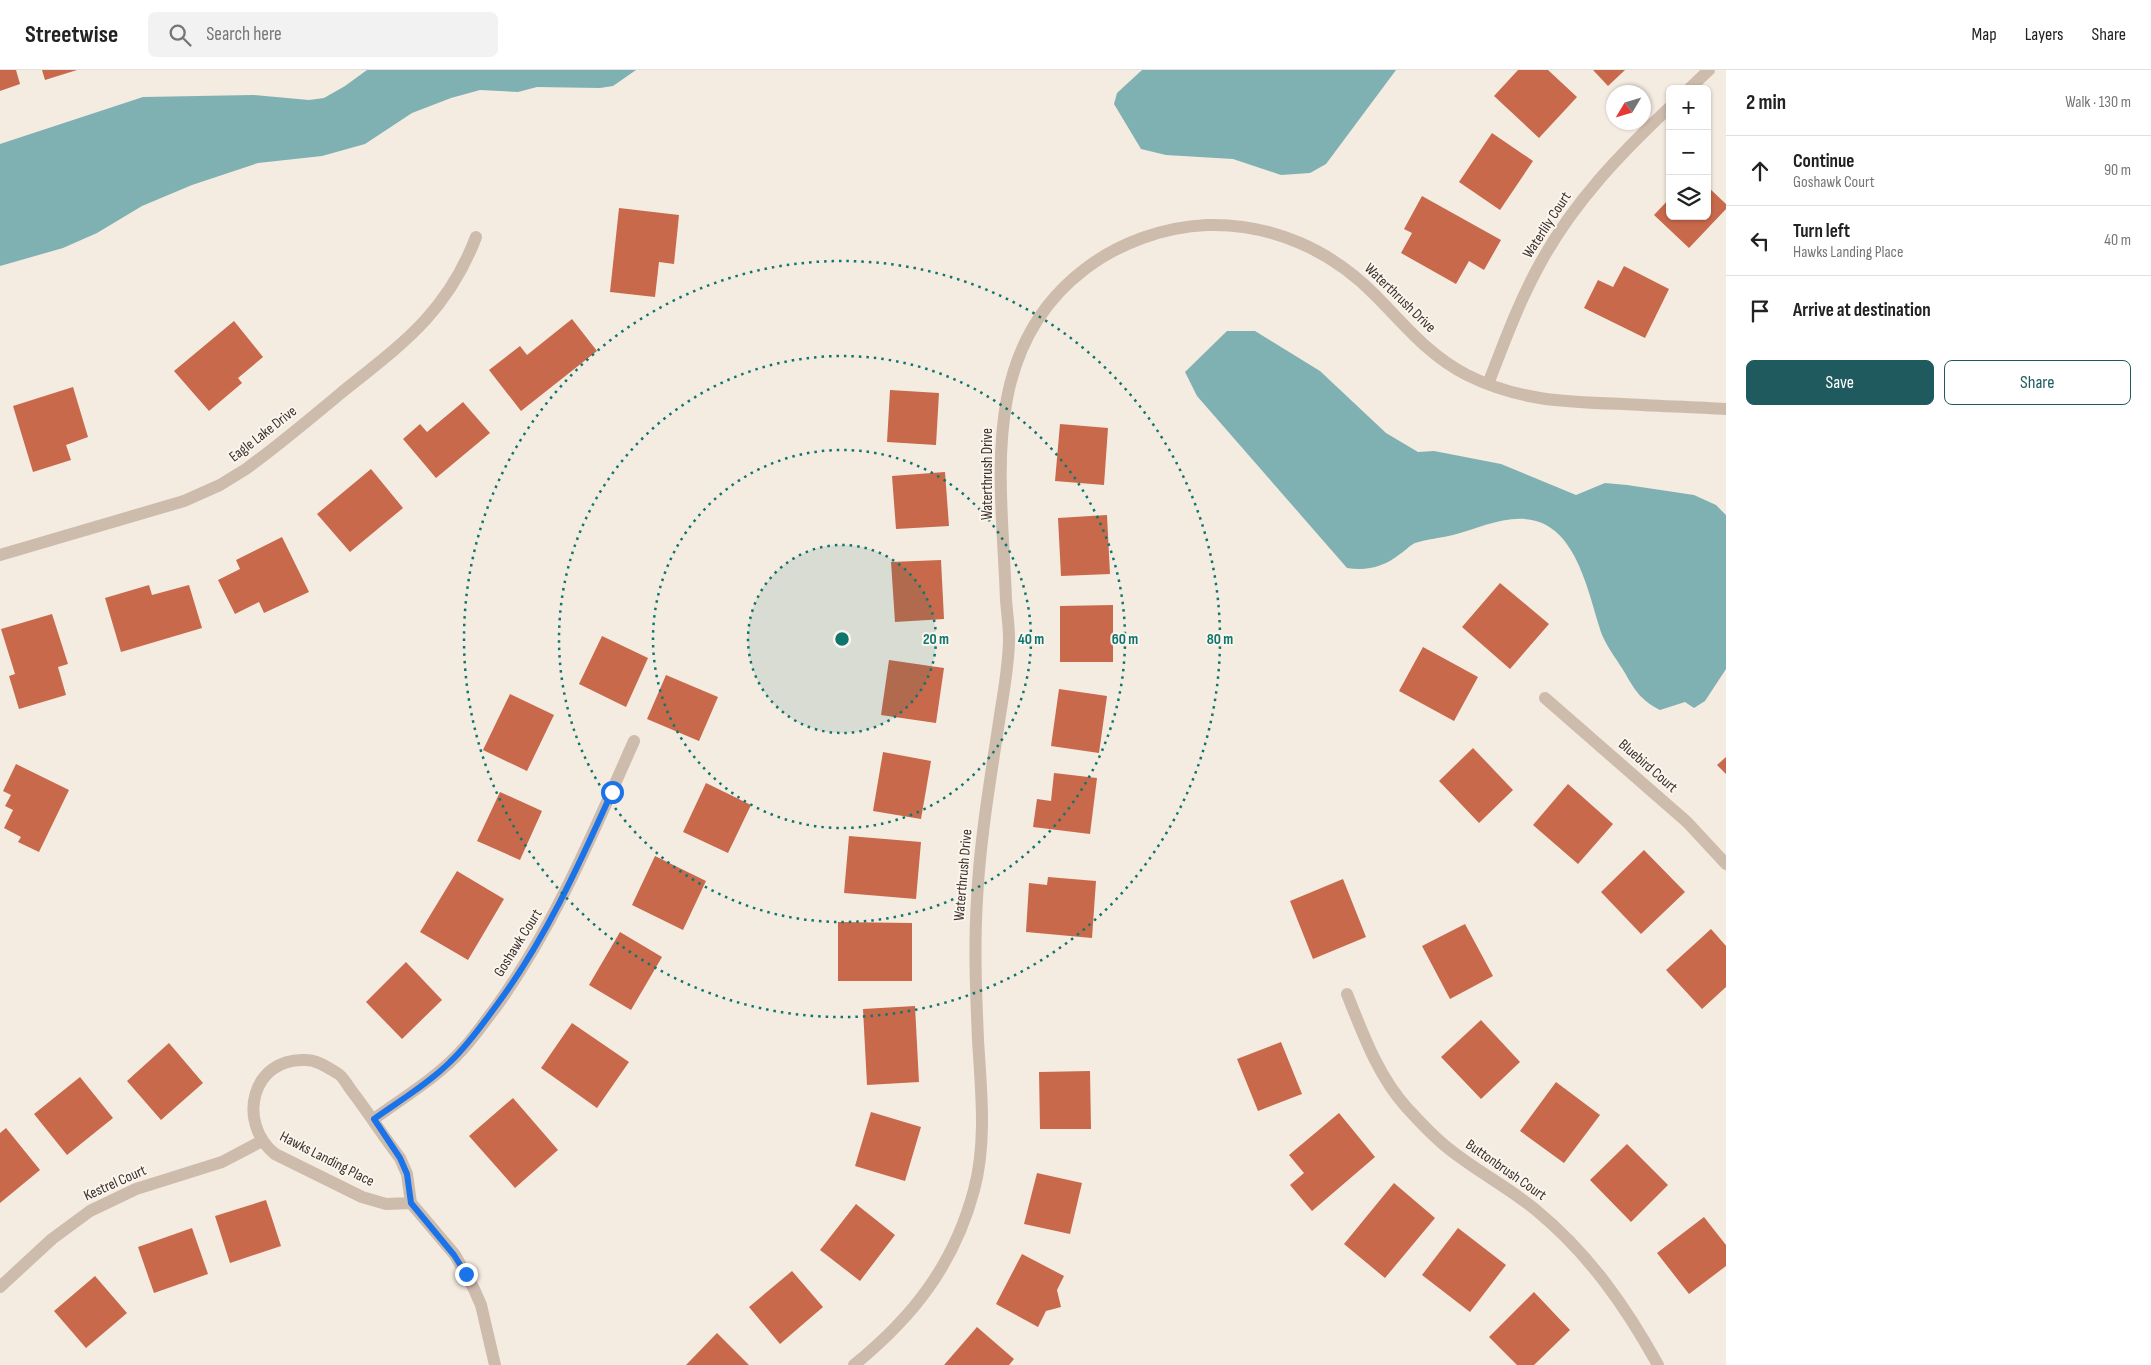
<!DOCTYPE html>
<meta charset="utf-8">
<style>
body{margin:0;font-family:"Sofia Sans Condensed",sans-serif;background:#f2f2f2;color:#222}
.controls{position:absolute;right:15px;top:15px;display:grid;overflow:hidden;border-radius:8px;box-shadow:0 1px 4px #0004}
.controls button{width:45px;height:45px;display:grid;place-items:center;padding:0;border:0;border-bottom:1px solid #e0e0e0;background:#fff;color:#222;font:25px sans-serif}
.compass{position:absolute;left:1606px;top:15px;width:45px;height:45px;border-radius:50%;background:#fff;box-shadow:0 1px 4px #0004;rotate:232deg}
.stop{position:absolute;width:15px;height:15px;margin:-11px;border:4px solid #1a73e8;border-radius:50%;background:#fff}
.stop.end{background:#1a73e8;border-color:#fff;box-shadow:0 1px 5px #0008}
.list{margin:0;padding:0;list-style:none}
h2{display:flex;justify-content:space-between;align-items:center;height:65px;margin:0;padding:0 20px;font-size:21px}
h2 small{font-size:16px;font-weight:400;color:#767676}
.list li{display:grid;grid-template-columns:32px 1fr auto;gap:15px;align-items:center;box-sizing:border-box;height:70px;padding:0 20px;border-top:1px solid #e0e0e0}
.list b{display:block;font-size:19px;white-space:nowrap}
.list p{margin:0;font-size:16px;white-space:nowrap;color:#767676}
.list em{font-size:16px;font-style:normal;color:#767676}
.actions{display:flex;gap:10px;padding:15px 20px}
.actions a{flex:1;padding:11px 0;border:1px solid #1f5a5e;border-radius:8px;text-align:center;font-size:18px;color:#1f5a5e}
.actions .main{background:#1f5a5e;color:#fff}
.icon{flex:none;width:28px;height:28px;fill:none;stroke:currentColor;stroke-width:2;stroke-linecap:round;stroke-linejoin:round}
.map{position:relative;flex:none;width:1726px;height:1295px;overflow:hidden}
header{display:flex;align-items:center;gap:30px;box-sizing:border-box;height:70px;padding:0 25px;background:#fff;border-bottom:1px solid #e0e0e0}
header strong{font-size:24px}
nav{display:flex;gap:28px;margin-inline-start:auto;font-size:18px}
.search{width:350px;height:45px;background:#f2f2f2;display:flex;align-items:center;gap:12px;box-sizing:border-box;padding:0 18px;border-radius:8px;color:#767676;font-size:19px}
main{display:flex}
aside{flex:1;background:#fff}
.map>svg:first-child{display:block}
</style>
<header>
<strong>Streetwise</strong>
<div class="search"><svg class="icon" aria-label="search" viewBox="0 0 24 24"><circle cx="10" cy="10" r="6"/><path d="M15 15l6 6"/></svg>Search here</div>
<nav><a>Map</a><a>Layers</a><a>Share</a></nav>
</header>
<main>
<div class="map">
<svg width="1726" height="1295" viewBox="0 0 1726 1295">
<rect width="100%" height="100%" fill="#f4ebe1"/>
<path fill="#7fb0b2" d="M367,0H636L613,16L600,18L537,17L518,22L480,20L451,28L412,43L365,74L322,86L258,93L192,115L142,136L97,163L63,178L0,196V74L143,27L253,25L309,30L324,28L345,16Z
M1142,0H1396L1326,94L1310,103L1281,105L1233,89L1166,85L1141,79L1114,34L1117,23Z
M1227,261H1255L1320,301L1386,363L1418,382L1434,381L1501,394L1576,425L1605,413L1627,415L1694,425L1716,435L1726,445V599L1705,631L1694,638L1685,632L1660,640C1642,631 1635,621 1625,603C1618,591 1609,580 1603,567C1590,532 1581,470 1542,453C1513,441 1481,458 1453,465C1441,468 1427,469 1415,473C1410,475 1405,481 1400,484C1384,497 1367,501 1347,498L1197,326L1185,302Z"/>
<path fill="#c8694b" d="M0,0H16L20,14L0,21Z
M42,0H77L45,10Z
M1518,0H1548L1577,27L1539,68L1494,26Z
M1593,0H1625L1608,16Z
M1492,63L1533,91L1500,140L1459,112Z
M1707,116L1726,134V139L1689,178L1654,145L1670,128V146H1707Z
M1422,126L1501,170L1484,200L1469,191L1456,214L1401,183L1412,163L1404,159Z
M619,138L679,145L674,194L659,192L655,227L610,222Z
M1624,196L1669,219L1645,268L1584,238L1598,210L1613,217Z
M572,249L597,281L521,341L489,300L520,276L527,285Z
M234,251L263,287L238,308L242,313L209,341L174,301Z
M73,317L88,367L66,375L71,390L33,402L13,336Z
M890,320L939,323L936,375L887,372Z
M463,332L490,363L436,408L403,369L420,354L427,362Z
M1060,354L1108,358L1104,415L1055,411Z
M371,399L403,438L350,482L317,444Z
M945,402L949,456L896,459L892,406Z
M1107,445L1110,504L1061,506L1058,448Z
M282,467L309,522L264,543L259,532L235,544L218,510L240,499L236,490Z
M941,490L944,549L895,552L891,492Z
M1500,513L1549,554L1510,599L1462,557Z
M149,515L152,525L189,515L202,558L121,582L105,528Z
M1113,535V592H1060V536Z
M52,544L68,594L58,597L66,625L19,639L9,606L15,604L1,559Z
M602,566L648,588L626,637L579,614Z
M1423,577L1478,607L1454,651L1399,621Z
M889,590L944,598L936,653L881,645Z
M666,605L718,627L699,671L647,649Z
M1059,619L1107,626L1099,683L1051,676Z
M510,624L554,645L527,701L483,680Z
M1473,678L1513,720L1479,753L1439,711Z
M883,682L931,691L921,749L873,741Z
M1726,687V704L1717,695Z
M16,694L69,720L39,782L18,772L21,767L4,758L13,740L5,736L11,725L3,721Z
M1054,703L1097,708L1090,764L1033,757L1037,729L1051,731Z
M706,713L751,735L728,783L683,762Z
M1568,714L1613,754L1578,794L1533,755Z
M500,722L542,741L520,790L477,771Z
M849,766L921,772L916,829L844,823Z
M1644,780L1685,822L1641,864L1601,822Z
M655,786L706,811L683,860L632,835Z
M457,801L504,829L468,890L420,862Z
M1048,807L1096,811L1092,868L1026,862L1029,813L1047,815Z
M1343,809L1366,867L1313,889L1290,831Z
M838,852L912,853V911H838Z
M1465,854L1493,906L1450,929L1422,876Z
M1711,859L1726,876V917L1702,939L1666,900Z
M620,862L662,887L631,940L589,915Z
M406,892L442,930L402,969L366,932Z
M915,936L919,1012L867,1015L863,939Z
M1481,950L1520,992L1481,1029L1441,987Z
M572,953L629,992L597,1038L541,998Z
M1281,972L1302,1024L1258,1041L1237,989Z
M169,973L203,1013L161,1050L127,1011Z
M1090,1001L1091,1059H1040L1039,1002Z
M80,1007L113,1048L67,1085L34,1044Z
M1556,1012L1600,1045L1564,1093L1520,1061Z
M513,1028L558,1080L515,1118L469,1066Z
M871,1042L921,1057L905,1111L855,1096Z
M1339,1043L1375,1087L1312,1141L1290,1115L1304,1103L1289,1085Z
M6,1058L40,1100L0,1133V1063Z
M1627,1074L1668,1115L1631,1152L1590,1110Z
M1037,1103L1082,1113L1070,1164L1024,1154Z
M1394,1113L1435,1148L1385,1208L1344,1174Z
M266,1130L281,1176L230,1193L215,1146Z
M856,1134L895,1165L860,1211L820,1180Z
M1704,1147L1726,1175V1196L1689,1224L1657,1183Z
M192,1158L208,1204L154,1223L138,1177Z
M1458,1158L1506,1195L1470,1242L1422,1205Z
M1022,1184L1064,1206L1057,1220L1061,1237L1046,1241L1038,1257L996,1234Z
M792,1201L823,1237L780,1274L749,1237Z
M95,1206L127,1243L86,1278L54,1241Z
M1534,1222L1570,1260L1534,1295H1517L1489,1267Z
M977,1257L1014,1289L1009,1295H944Z
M717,1263L749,1295H686Z"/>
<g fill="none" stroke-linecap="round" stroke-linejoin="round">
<path stroke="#cdbbac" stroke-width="12" d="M1689,19L1709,0
M1488,314C1504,273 1519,231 1541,192C1574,132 1620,84 1670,37
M0,485L184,431L220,415L246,399C279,375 310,349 341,323C402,274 447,243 476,167
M1545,628L1687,752L1726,794
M1347,924C1363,964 1378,1006 1407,1038C1421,1053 1436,1070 1453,1082C1480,1103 1511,1119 1537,1141C1589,1184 1626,1237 1658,1295
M374,1049C404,1027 438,1007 463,979C475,966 485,951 496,937C555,855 593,763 634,671
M411,1133L386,1134L362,1127L275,1084C236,1052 252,987 306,990C317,990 327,997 337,1003C343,1006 347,1015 351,1020C368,1042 383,1066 400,1088L407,1104L411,1133L455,1185L474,1219L481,1235L495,1295
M0,1217L52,1169L90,1141L136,1119L222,1092L262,1071
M854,1295C913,1247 954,1195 974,1120C987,1072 981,1020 978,970C976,923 974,877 977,829C980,770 990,711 999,652C1003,624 1009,596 1009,568C1009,556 1007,543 1006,530C1002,413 977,281 1085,199C1119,173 1163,157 1207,155C1271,153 1331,180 1375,225C1405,255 1429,286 1467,305C1519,331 1566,332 1623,334C1657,336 1692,337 1726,339"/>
</g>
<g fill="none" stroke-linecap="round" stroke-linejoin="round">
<path stroke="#1a73e8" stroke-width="6" d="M466,1204L454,1185L411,1133L407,1104L400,1088L374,1049C399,1031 428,1014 450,992C468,975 481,956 496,936C545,870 578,797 612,722"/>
</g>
<circle cx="842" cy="569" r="94" fill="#0f766e" fill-opacity=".12"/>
<g fill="none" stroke="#0f766e" stroke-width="2.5" stroke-dasharray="2.5 5">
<circle cx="842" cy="569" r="94"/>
<circle cx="842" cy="569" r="189"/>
<circle cx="842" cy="569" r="283"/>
<circle cx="842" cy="569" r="378"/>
</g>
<g text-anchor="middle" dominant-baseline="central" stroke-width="4" stroke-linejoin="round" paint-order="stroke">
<g font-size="15" fill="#3b302b" stroke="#fbf5ee">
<text transform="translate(1547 155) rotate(-57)">Waterlily Court</text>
<text transform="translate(1400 228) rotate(44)">Waterthrush Drive</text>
<text transform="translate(263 364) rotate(-38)">Eagle Lake Drive</text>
<text transform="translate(987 404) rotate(-90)">Waterthrush Drive</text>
<text transform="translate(1648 696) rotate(41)">Bluebird Court</text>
<text transform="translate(963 805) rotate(-85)">Waterthrush Drive</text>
<text transform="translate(518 873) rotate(-58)">Goshawk Court</text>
<text transform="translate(327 1089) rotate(27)">Hawks Landing Place</text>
<text transform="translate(1506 1100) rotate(35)">Buttonbrush Court</text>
<text transform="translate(115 1113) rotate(-24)">Kestrel Court</text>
</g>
</g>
<circle cx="842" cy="569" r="8" fill="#0f766e" stroke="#fbf5ee" stroke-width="2.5"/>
<g font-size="15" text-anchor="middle" font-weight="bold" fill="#0f766e" stroke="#fbf5ee" stroke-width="4" stroke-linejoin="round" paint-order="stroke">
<text x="936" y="574">20 m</text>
<text x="1031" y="574">40 m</text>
<text x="1125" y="574">60 m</text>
<text x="1220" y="574">80 m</text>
</g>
</svg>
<div class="controls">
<button>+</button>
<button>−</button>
<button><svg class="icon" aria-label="layers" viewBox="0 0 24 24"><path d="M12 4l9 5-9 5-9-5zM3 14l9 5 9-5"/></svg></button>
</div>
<svg class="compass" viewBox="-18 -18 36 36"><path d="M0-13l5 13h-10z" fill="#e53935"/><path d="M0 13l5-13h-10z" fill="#767676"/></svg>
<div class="stop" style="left:612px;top:722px"></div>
<div class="stop end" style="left:466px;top:1204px"></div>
</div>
<aside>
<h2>2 min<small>Walk · 130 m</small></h2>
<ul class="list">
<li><svg class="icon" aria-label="ahead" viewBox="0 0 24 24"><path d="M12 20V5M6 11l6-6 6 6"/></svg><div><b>Continue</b><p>Goshawk Court</p></div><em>90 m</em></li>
<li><svg class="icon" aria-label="left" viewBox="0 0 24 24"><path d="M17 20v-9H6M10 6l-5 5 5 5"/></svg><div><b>Turn left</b><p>Hawks Landing Place</p></div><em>40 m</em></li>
<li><svg class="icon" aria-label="arrive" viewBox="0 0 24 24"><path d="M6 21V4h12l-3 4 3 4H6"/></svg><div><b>Arrive at destination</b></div></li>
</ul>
<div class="actions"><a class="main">Save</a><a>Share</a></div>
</aside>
</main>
